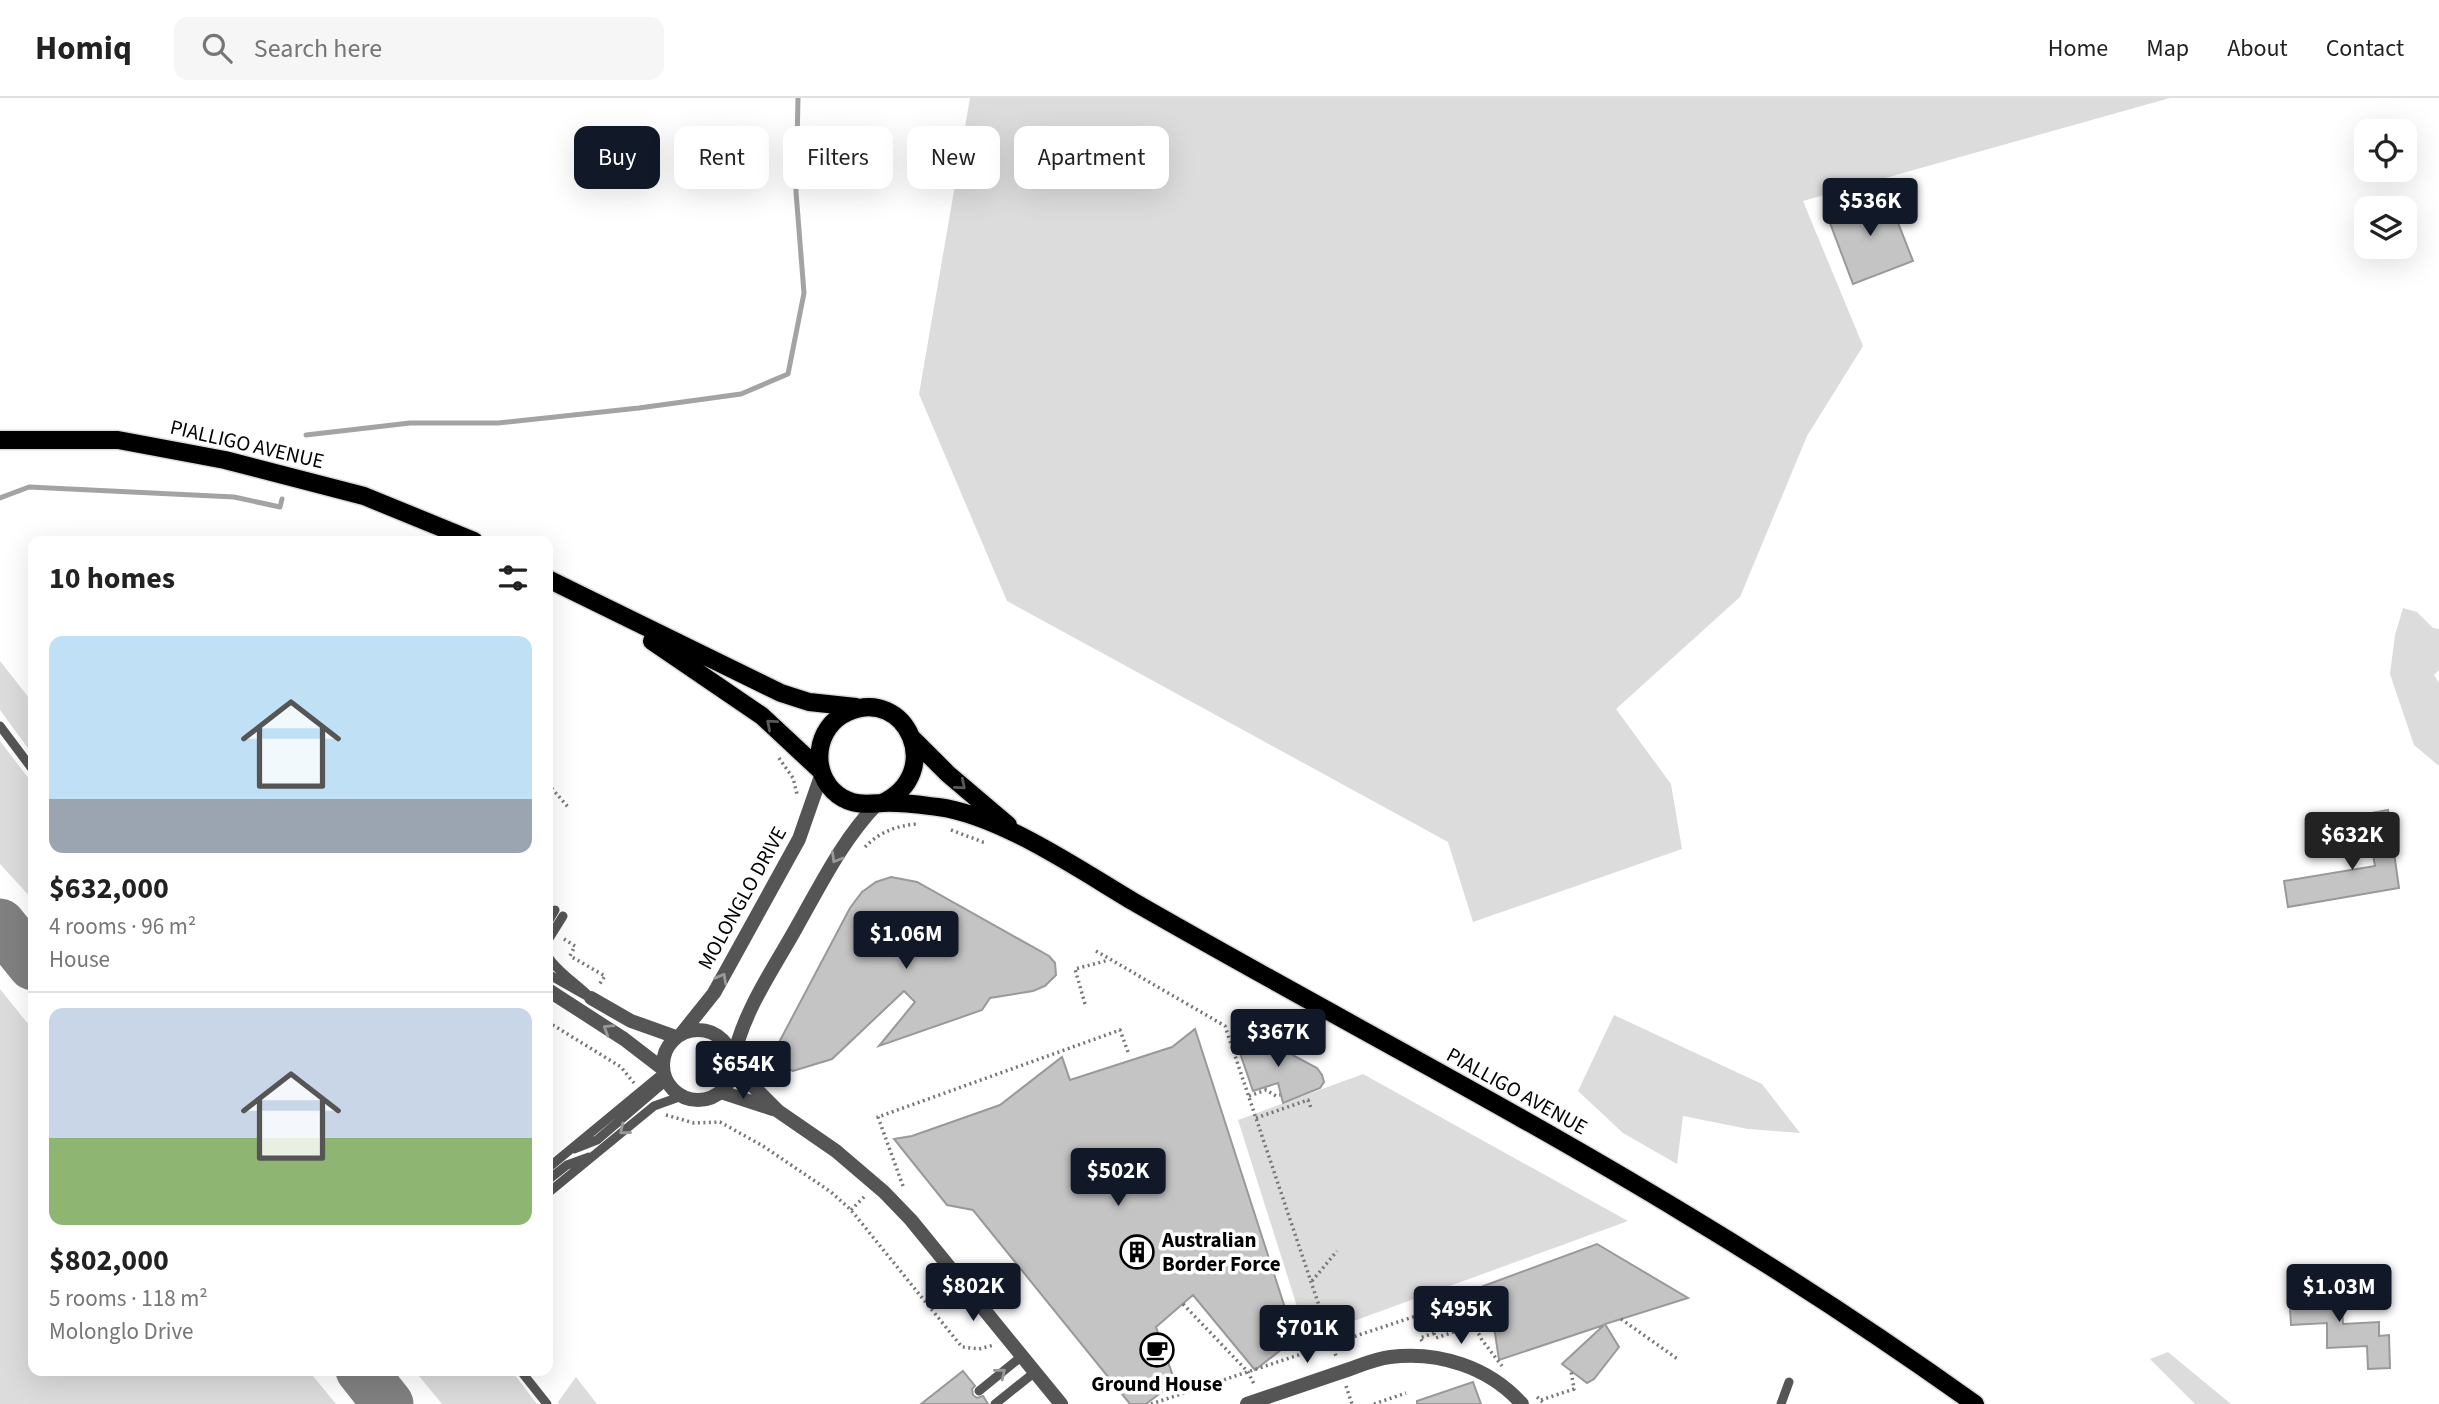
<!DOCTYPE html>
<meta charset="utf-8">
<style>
body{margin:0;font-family:"Source Sans 3",sans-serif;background:#f6f6f6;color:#222;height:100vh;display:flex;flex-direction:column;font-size:26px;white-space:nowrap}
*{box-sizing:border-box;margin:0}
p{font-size:23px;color:#767676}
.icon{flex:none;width:38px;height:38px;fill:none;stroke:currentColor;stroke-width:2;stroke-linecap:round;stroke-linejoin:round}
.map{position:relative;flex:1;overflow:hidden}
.drawer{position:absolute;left:28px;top:438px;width:525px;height:840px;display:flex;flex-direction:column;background:#fff;border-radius:14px;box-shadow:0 7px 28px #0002}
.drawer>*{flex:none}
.banner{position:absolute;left:574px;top:28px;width:665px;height:63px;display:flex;gap:14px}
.controls{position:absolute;left:2354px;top:21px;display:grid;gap:14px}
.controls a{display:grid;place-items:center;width:63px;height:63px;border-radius:14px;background:#fff;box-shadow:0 7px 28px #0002;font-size:35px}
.price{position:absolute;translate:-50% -60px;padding:0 16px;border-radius:7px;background:#111827;color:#fff;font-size:23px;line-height:46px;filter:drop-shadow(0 2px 4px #0008)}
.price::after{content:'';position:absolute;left:50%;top:42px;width:21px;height:16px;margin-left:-10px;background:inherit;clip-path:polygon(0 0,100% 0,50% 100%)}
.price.on{background:#222;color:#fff}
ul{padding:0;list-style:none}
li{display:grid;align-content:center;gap:14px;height:371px;padding:0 21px}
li+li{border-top:2px solid #e0e0e0}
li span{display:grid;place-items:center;height:217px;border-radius:14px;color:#555}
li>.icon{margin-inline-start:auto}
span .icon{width:126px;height:126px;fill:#fffc;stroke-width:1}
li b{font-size:30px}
h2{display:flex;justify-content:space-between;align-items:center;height:84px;padding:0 21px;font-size:30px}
.tag{padding:0 24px;border-radius:14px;background:#fff;box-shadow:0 7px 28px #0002;font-size:24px;line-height:63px}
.tag.on{background:#111827;color:#fff}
header{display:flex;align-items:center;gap:42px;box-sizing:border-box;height:98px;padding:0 35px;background:#fff;border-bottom:2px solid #e0e0e0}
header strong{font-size:33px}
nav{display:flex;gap:38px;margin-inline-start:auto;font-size:24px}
.search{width:490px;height:63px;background:#f6f6f6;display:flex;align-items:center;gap:18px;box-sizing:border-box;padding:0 24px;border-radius:14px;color:#767676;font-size:26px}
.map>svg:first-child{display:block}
</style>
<header>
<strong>Homiq</strong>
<div class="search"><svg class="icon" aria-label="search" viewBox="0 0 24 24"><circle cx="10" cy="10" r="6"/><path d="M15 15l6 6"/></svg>Search here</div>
<nav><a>Home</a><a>Map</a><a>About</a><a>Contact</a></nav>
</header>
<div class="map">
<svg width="2439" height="1306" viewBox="0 0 2439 1306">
<rect width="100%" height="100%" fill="#fff"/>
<!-- green -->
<path fill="#dcdcdc" d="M970 0H2170L1803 103 1863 248 1807 338 1740 499 1616 611 1671 686 1682 751 1473 824 1448 744 1007 503 919 296Z
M2403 510 2417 514 2433 530 2439 531V572L2434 577 2439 585V668L2414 647 2390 576 2395 537Z
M0 563 33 605V657L0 612Z
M0 643 33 686V802L0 766Z
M0 891 33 932V1272H308L336 1306H0Z
M1614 917 1762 986 1800 1035 1748 1031 1683 1018 1677 1066 1623 1035 1578 993Z
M1363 976 1628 1123 1307 1240 1238 1022Z
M2168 1254 2231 1306H2195L2150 1261Z
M414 1272H511L537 1306H442Z
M576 1279 597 1306H559L558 1304Z"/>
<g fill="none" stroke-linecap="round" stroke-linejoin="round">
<!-- stream -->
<path stroke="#a3a3a3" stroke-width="5" d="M306 337 410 325H498L639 310 741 296 788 276 804 195 796 94 798 0
M0 400 29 389 234 399 280 409 282 401"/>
<!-- taxiway -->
<path stroke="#808080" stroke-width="51" d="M0 826 33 867
M361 1272 388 1306"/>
</g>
<!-- building -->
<path fill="#c4c4c4" stroke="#999" stroke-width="2" d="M1886 94 1913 163 1853 186 1827 117Z
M2388 712 2399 790 2288 809 2284 783 2375 768 2366 716Z
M891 779 917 784 1049 858 1055 865 1056 877 1045 888 1033 893 990 900 982 912 879 948 915 904 904 893 832 961 793 973 782 969 775 960V952L850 810 862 794 876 784Z
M1195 931 1295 1241 1255 1272 1193 1197 1156 1229 1175 1284 1146 1306H1130L973 1112 947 1107 894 1041 912 1038 1000 1007 1062 959 1070 982 1172 949Z
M1257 938 1317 970 1322 977 1324 984 1320 990 1283 1005 1278 985 1253 993 1239 952 1242 945 1249 939Z
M1597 1146 1688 1200 1605 1226 1619 1249 1594 1281 1587 1285 1562 1266 1604 1227 1499 1262 1495 1235 1470 1193Z
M2341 1190 2343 1226 2379 1224V1238L2389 1237 2390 1270 2368 1271 2367 1248 2327 1250V1225L2291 1227 2289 1193Z
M963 1273 975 1288 972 1291 973 1297 977 1300 983 1298 988 1306H921Z
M1473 1284 1481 1306H1417V1303Z"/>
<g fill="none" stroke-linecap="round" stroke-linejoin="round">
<defs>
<path id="primary" d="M0 342H118L225 362 364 398 474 443
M548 481 781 595 809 604 856 609
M652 543 762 618 821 673
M912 640 948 676 1008 727
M882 705C946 675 906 588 848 614 815 628 809 675 838 697 853 708 867 706 883 705 901 704 921 707 938 709 1000 717 1080 772 1134 804 1318 910 1506 1007 1687 1117 1785 1176 1881 1239 1975 1306"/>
</defs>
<!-- primary casing -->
<use href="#primary" stroke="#dbdbdb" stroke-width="21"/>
<!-- path -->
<path stroke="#777" stroke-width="3.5" stroke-dasharray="2 3.5" stroke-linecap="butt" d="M779 660 793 680 797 696
M548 686 568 709
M951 732 983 744H987
M865 749C880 734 895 728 917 726
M564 841 575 848 570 858 605 878 599 887
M1096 853 1225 928 1337 1261
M1085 906 1075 871 1109 862
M548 924 621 969 634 985
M1249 998 1266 992 1276 998 1280 997
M666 1017 694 1025 720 1024 763 1048 831 1094 851 1112 962 1249 979 1251 994 1247
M1256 1020 1308 1002 1311 1010
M903 1088 878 1019 1120 932 1128 954
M851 1112 865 1098
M1312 1183 1337 1153
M1183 1206 1248 1274 1255 1288
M1425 1215 1436 1240 1474 1227 1482 1242 1502 1268
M1621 1221 1679 1262
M1422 1243 1420 1240 1434 1235
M1346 1288 1352 1306
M1537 1299 1545 1306
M1541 1302 1574 1291 1571 1273
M1151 1306 1425 1215 1438 1204
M1374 1306 1406 1295"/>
<!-- lane -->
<path stroke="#555" stroke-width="9" d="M0 628 33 672
M548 824 555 812
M548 842 563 818
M548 858C555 872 579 887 591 900
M548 876 585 897
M574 1051 597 1042 666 983
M548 1070 663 975
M548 1082 567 1067 589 1059
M548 1095 654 1008 682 998
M520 1272 547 1306
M979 1293 1022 1258
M995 1306 1035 1274
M1781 1306 1789 1284"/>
<!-- street -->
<path stroke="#555" stroke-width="14" d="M548 892 624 941 663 971
M591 900 631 923 676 939
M663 967a35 35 0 1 1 70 0a35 35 0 1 1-70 0Z
M682 935 714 895 799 741 822 675
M733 962C743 914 772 873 795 832 820 788 842 742 877 706
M733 968 778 1013 836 1053 884 1094 911 1122 1061 1306
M721 994 773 1011
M1247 1306C1279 1295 1311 1284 1344 1273 1359 1268 1374 1261 1390 1259 1439 1253 1489 1269 1522 1306"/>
<!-- primary -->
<use href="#primary" stroke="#000" stroke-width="18"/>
</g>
<!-- one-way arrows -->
<defs><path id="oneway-chevron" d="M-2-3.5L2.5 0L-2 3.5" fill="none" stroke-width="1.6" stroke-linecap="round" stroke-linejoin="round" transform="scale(1.75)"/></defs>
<g stroke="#595959">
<use href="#oneway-chevron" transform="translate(771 626) rotate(-139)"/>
<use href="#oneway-chevron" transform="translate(961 687) rotate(40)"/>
</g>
<g stroke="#999">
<use href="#oneway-chevron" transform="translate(836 760) rotate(120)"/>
<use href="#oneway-chevron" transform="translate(722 880) rotate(-61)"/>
<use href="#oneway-chevron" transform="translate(608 931) rotate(-148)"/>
<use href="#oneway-chevron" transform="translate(624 1032) rotate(141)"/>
<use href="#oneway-chevron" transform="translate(1001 1275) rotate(-39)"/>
</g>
<!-- icons -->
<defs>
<symbol id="building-ring" viewBox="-11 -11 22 22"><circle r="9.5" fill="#fff" stroke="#000" stroke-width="1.5"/><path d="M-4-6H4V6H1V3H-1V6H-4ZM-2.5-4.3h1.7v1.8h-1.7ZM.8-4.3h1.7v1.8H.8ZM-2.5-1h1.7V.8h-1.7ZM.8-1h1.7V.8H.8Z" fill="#000"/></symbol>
<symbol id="cafe-ring" viewBox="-11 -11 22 22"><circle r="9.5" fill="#fff" stroke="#000" stroke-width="1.5"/><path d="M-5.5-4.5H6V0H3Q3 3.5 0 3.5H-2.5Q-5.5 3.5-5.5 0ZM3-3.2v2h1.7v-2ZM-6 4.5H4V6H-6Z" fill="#000"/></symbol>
</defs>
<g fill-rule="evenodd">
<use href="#building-ring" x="1118" y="1135" width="38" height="38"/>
<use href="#cafe-ring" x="1138" y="1233" width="38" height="38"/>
</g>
<g text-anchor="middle" stroke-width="7" stroke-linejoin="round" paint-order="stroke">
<!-- street labels -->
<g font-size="21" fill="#000" stroke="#fff">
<text transform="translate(247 346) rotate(13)" y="7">PIALLIGO AVENUE</text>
<text transform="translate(742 800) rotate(-61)" y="7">MOLONGLO DRIVE</text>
<text transform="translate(1517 993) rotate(29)" y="7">PIALLIGO AVENUE</text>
</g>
<!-- poi labels -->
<g font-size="21" font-weight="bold" fill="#000" stroke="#fff" text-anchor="start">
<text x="1162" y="1149">Australian<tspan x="1162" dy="24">Border Force</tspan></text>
<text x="1157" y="1293" text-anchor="middle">Ground House</text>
</g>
</g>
</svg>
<div class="controls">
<a><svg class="icon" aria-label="locate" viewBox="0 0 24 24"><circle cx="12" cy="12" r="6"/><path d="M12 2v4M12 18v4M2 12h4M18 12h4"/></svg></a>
<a><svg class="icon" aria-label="layers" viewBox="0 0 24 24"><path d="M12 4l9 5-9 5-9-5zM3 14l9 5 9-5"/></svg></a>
</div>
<b class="price" style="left:1870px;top:140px">$536K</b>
<b class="price on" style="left:2352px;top:774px">$632K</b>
<b class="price" style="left:906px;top:873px">$1.06M</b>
<b class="price" style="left:1278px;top:971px">$367K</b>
<b class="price" style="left:743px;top:1003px">$654K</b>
<b class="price" style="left:1118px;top:1110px">$502K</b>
<b class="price" style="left:973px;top:1225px">$802K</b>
<b class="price" style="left:2339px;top:1226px">$1.03M</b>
<b class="price" style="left:1461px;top:1248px">$495K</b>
<b class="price" style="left:1307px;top:1267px">$701K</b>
<div class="banner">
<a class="tag on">Buy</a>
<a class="tag">Rent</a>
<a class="tag">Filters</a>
<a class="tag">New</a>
<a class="tag">Apartment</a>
</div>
<section class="drawer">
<h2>10 homes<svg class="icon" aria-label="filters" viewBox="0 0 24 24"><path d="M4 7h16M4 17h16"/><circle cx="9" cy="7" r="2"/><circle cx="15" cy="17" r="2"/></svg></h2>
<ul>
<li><span style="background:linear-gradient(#bfe0f5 75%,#9aa5b1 0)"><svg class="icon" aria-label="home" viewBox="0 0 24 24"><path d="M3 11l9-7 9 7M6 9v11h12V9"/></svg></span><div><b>$632,000</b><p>4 rooms · 96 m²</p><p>House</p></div></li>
<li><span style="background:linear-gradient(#c9d6e8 60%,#8fb573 0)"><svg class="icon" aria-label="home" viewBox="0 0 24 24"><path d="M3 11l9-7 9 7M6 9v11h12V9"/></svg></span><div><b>$802,000</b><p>5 rooms · 118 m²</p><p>Molonglo Drive</p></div></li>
</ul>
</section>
</div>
